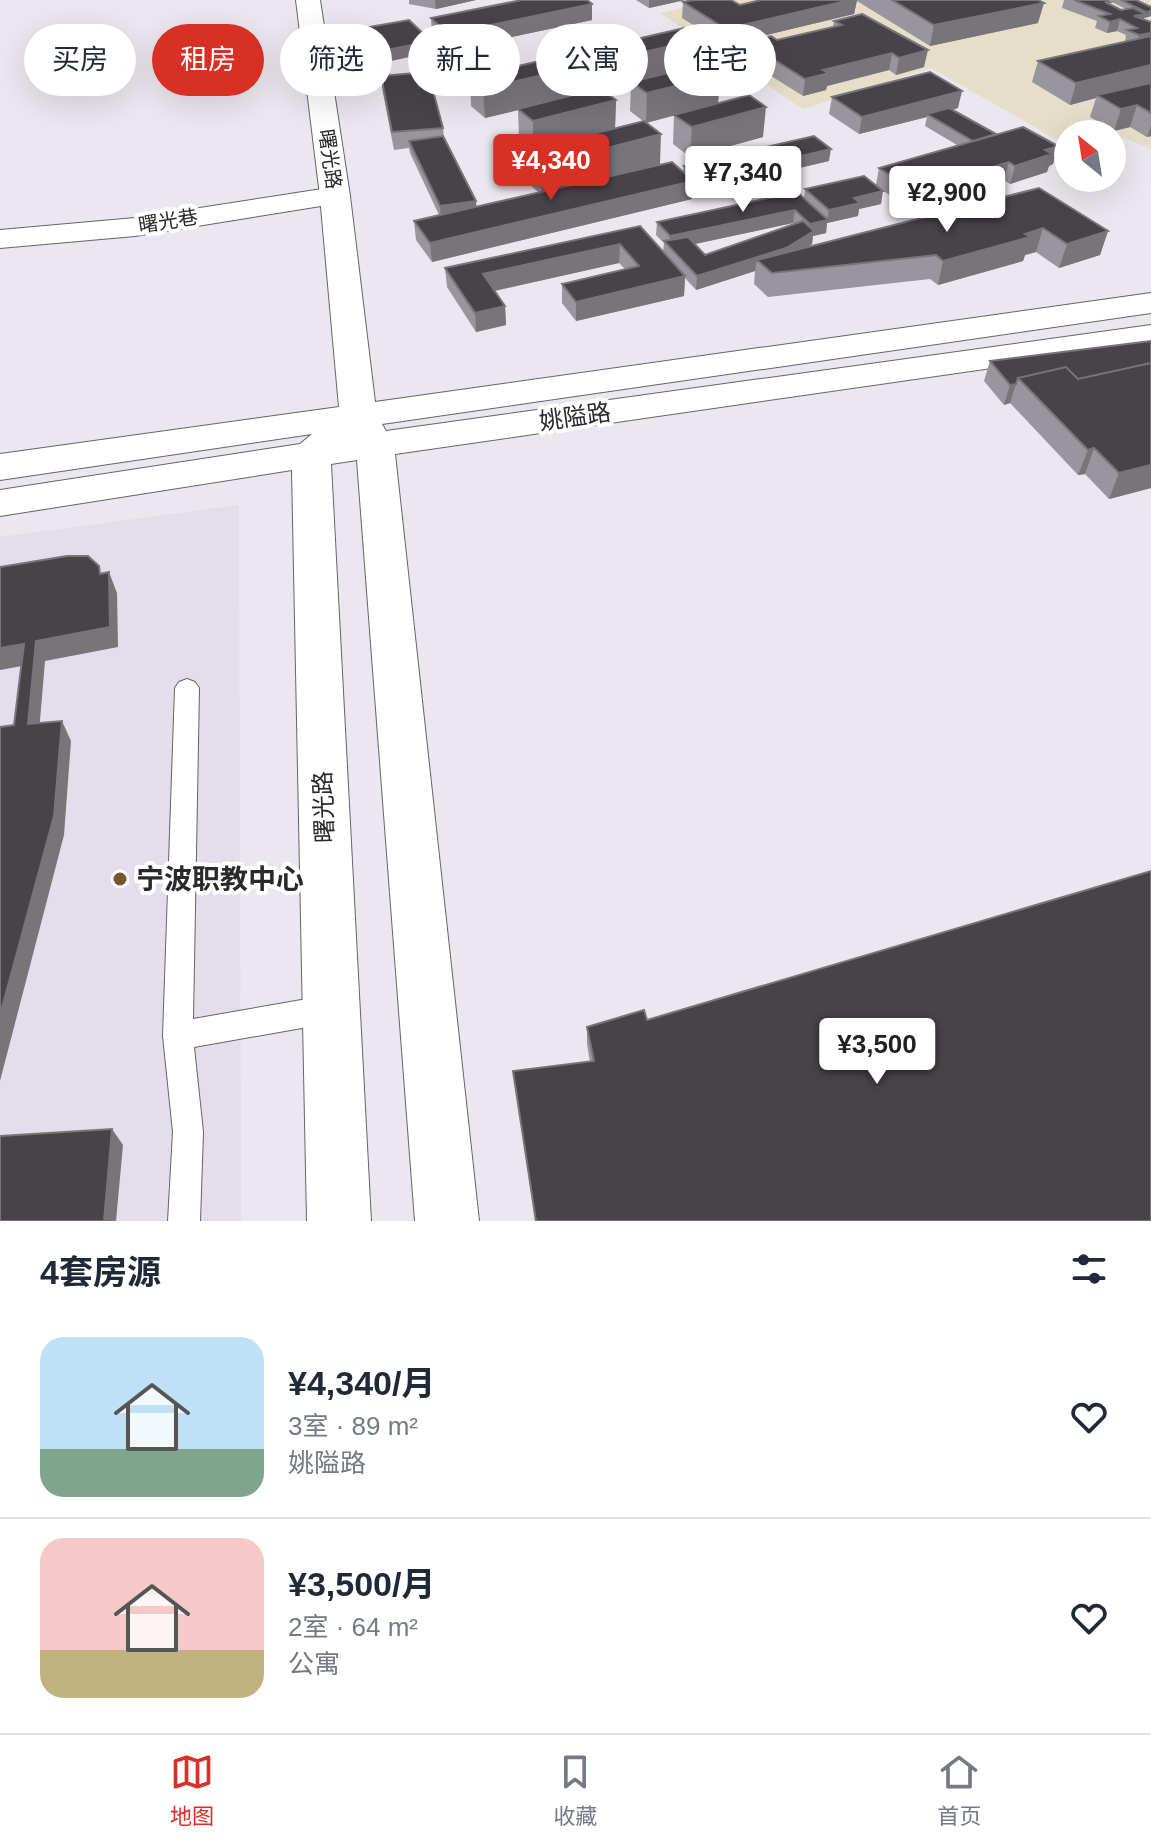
<!DOCTYPE html>
<html lang="zh">
<meta charset="utf-8">
<style>
body{margin:0;font-family:Helvetica,"Noto Sans SC",sans-serif;background:#f2f2f3;color:#1f2937;height:100vh;display:flex;flex-direction:column;font-size:30px;white-space:nowrap}
*{box-sizing:border-box;margin:0}
p{font-size:26px;color:#747a83}
.icon{flex:none;width:44px;height:44px;fill:none;stroke:currentColor;stroke-width:2;stroke-linecap:round;stroke-linejoin:round}
.map{position:relative;height:1221px;overflow:hidden}
.panel{display:flex;flex-direction:column;background:#fff;flex:1}
.panel>*{flex:none}
.top-card{position:absolute;left:24px;top:24px;width:1104px;height:72px;display:flex;gap:16px}
.needle{width:52px;rotate:330deg}
.tools{position:absolute;left:1054px;top:120px;display:grid;gap:16px}
.tools a{display:grid;place-items:center;width:72px;height:72px;border-radius:50%;background:#fff;box-shadow:0 8px 32px #0002;font-size:40px}
.price{position:absolute;translate:-50% -68px;padding:0 18px;border-radius:8px;background:#fff;color:#222;font-size:26px;line-height:52px;filter:drop-shadow(0 2px 4px #0008)}
.price::after{content:'';position:absolute;left:50%;top:48px;width:24px;height:18px;margin-left:-12px;background:inherit;clip-path:polygon(0 0,100% 0,50% 100%)}
.price.selected{background:#d93025;color:#fff}
ul{padding:0;list-style:none}
li{display:flex;align-items:center;gap:24px;height:200px;padding:0 40px}
li+li{border-top:2px solid #e0e1e3}
li span{display:grid;place-items:center;flex:none;width:224px;height:160px;border-radius:24px;color:#555}
li>.icon{margin-inline-start:auto}
span .icon{width:96px;height:96px;fill:#fffc;stroke-width:1}
li b{font-size:34px}
h2{display:flex;justify-content:space-between;align-items:center;height:96px;padding:0 40px;font-size:34px}
.chip{padding:0 28px;border-radius:36px;background:#fff;box-shadow:0 8px 32px #0002;font-size:28px;line-height:72px}
.chip.selected{background:#d93025;color:#fff}
.tabs{display:flex;justify-content:space-around;align-items:center;height:112px;border-top:2px solid #e0e1e3;background:#fff;font-size:22px;color:#747a83}
.tabs a{display:grid;justify-items:center;gap:4px}
.tabs .selected{color:#d93025}
.map>svg:first-child{display:block}
</style>
<div class="map">
<svg width="1151" height="1221" viewBox="0 0 1151 1221">
<rect width="100%" height="100%" fill="#eae7ee"/>
<!-- commercial -->
<path fill="#e7dec9" d="M721 0H1151V149L1124 138 1112 141V134H1068V146L931 68 803 109 660 13Z"/>
<!-- built -->
<path fill="#e3ddec" d="M239 505 241 1221H0V537Z"/>
<g fill="none" stroke-linecap="round" stroke-linejoin="round">
<defs>
<path id="lane" d="M187 679 195 682 199 688 193 1019 330 995 340 999 344 1009 340 1019 330 1023 194 1047 203 1132 200 1221H168L173 1132 163 1036 175 688 179 682Z"/>
<path id="street" d="M335 187 346 190 350 196 346 202 135 236 0 248V230L135 218Z"/>
<path id="secondary" d="M296 0H320L350 196 375 402 1151 293V313L382 424 386 431 1151 325V345L395 454 479 1221H415L357 460 331 464 371 1221H307L292 470 0 516V490L300 444 312 434 0 480V454L339 407 320 196Z"/>
</defs>
<!-- lane casing -->
<use href="#lane" stroke="#666369" stroke-width="2"/>
<!-- street casing -->
<use href="#street" stroke="#666369" stroke-width="2"/>
<!-- secondary casing -->
<use href="#secondary" stroke="#666369" stroke-width="2"/>
<!-- lane -->
<use href="#lane" fill="#fff" fill-rule="evenodd"/>
<!-- street -->
<use href="#street" fill="#fff" fill-rule="evenodd"/>
<!-- secondary -->
<use href="#secondary" fill="#fff" fill-rule="evenodd"/>
</g>
<!-- wall -->
<path fill="#98959c" fill-rule="evenodd" d="M409 0H476L436 9 409 4Z
M636 0H685L649 8Z
M761 0H1038V23L930 46 857 1 854 14 725 45 682 18 683 2 740 5Z
M1064 0H1136L1151 7V16L1144 18V19L1151 22V136L1147 137 1130 127 1114 131 1090 117 1096 98 1070 105 1032 82 1038 61 1125 42 1126 35 1117 31 1107 33 1095 28 1097 21 1062 8ZM1108 0 1126 9 1121 10 1109 4Z
M592 4V20L450 50 432 35 431 18Z
M834 21 924 67 896 75 889 70 827 86 826 90 803 96 744 59 746 42 777 40 833 27Z
M567 55 699 65 720 75 718 103 763 137 690 157 673 144 674 115 646 123 660 164 635 170 683 172 684 166 829 161 698 192 693 187 692 199 432 262 416 240 414 221 439 215 410 153 409 148 394 150 383 93 381 76 443 128 444 138 476 201V207L539 193 526 181 525 151 532 149 519 138 518 110 485 118 471 106 470 77 567 64ZM631 83 630 111 643 121 615 128 616 100 603 90ZM572 87 580 93 572 95Z
M832 97 958 108 952 110 996 134 1058 146 1053 164 1049 166 1047 172 1010 184 1004 180 909 208 882 190 881 204 859 209 858 216 827 223 826 233 813 236 812 244 807 247 1039 188 1108 231 1100 255 1059 268 1036 252 1025 255 1023 261 938 285 930 279 768 297 754 284 755 271 696 290 685 278 684 296 576 321 562 303V284L625 269 619 263 495 291 505 306 506 325 476 332 447 287 445 268 640 226 663 252 664 243 656 235 657 222 804 198 805 189 876 185 879 168 957 145 925 126 927 117 859 134 829 114ZM793 223 795 224 705 255 695 244Z
M1151 341V488L1109 499 1085 474 1078 475 1010 403 1004 405 984 381 990 361Z
M647 1020 1151 1221H535L513 1071 590 1062 587 1044V1027Z"/>
<!-- shaded-wall -->
<path fill="#78747a" d="M435 0H476L436 9Z
M649 0H685L649 8Z
M850 0H857L854 14 725 45 726 29Z
M1044 3 1038 23 930 46 934 25Z
M592 4V20L450 50 448 34Z
M1151 11V16L1144 18 1142 25 1134 16Z
M1120 19 1117 31 1107 33 1110 22Z
M1151 33V39L1135 47 1139 35Z
M701 39 699 67 583 95V66Z
M431 41 432 52 373 65 372 53Z
M928 50 924 67 896 75 899 58Z
M892 53 889 70 827 86 826 90 803 96 805 79 823 70Z
M1151 65V85L1097 95 1096 98 1070 105 1076 83Z
M572 68V97L485 118 483 89Z
M720 75 718 104 646 123 647 93Z
M962 91 958 108 930 116 927 114V117L859 134 862 117Z
M616 100 615 129 533 151V121Z
M1137 105 1130 127 1114 131 1121 109Z
M766 107 763 137 690 157 692 127Z
M1151 125V136L1147 137Z
M661 134 660 164 542 196 541 165Z
M1058 146 1053 164 1049 166 1047 172 1010 184 1015 166 1045 150Z
M831 149 829 161 698 192 699 180Z
M1009 162 1004 180 909 208 913 190Z
M693 181 692 199 432 262 430 243Z
M883 191 881 204 859 209 858 216 827 223 826 233 813 236 812 244 785 261 757 260 755 271 696 290 697 276 809 234 810 224 827 220 829 210 854 198Z
M476 201 477 213 441 219 440 206Z
M795 210 793 223 671 249 669 247 670 236Z
M1043 228 1036 252 1025 255 1023 261 938 285 943 261Z
M1108 231 1100 255 1059 268 1067 244Z
M620 244 619 263 484 293 483 274Z
M685 276 684 296 576 321V302Z
M505 306 506 325 476 332 475 313Z
M1016 384 1010 403 1004 405 1010 385Z
M1094 448 1085 474 1078 475 1088 450Z
M1151 465V488L1109 499 1119 473Z
M109 572 117 593 118 647 45 661 38 744 28 724 36 641Z
M24 644 33 664 0 670V648Z
M62 721 71 741 64 835 0 1081V1015Z
M112 1129 123 1145 116 1221H104Z"/>
<!-- building -->
<path fill="#474349" stroke="#78747a" stroke-width="2" d="M522 0H587L592 4 448 34 431 18Z
M693 0H731L740 5 761 0H850L726 29 683 2Z
M892 0H1038L1044 3 934 25Z
M1074 0H1107L1110 2H1105L1121 10 1133 8 1146 14 1134 16 1151 22V33L1139 35 1127 30 1137 28 1120 19 1110 22 1099 16 1110 14Z
M1121 0H1136L1151 7V11L1146 12Z
M862 14 928 50 899 58 892 53 823 70 829 73 805 79 746 42 771 36 777 40 842 25 834 21Z
M409 20 431 41 372 53 369 27Z
M684 28 701 39 583 66 567 55Z
M1151 36V65L1076 83 1038 61Z
M557 57 572 68 483 89 470 77Z
M704 64 720 75 647 93 631 82Z
M428 72 443 128 392 132 381 76Z
M930 72 962 91 862 117 832 97Z
M1151 83V113L1137 105 1121 109 1097 95Z
M600 88 616 100 533 121 518 109Z
M749 95 766 107 692 127 674 115Z
M949 108 996 134 973 141 927 114Z
M644 121 661 134 541 165 525 151Z
M1023 127 1058 146 1045 150 1052 154 1015 166 1009 162 913 190 879 168Z
M443 136 476 201 440 206 409 141Z
M814 136 831 149 699 180 684 166Z
M672 162 693 181 430 243 414 221Z
M864 176 883 191 854 198 860 203 829 210 805 189Z
M1039 188 1108 231 1067 244 1043 228 1025 234 1030 237 943 261 936 255 772 273 757 260Z
M797 192 828 220 810 224 795 210 670 236 657 222Z
M803 221 814 231 786 248 697 276 664 241 688 237 705 255Z
M640 226 685 276 576 302 562 284 639 266 620 244 483 274 505 306 475 313 445 268Z
M1151 341V363L1078 379 1066 367 1018 378 1016 384 1010 385 990 361Z
M1151 363V465L1119 473 1094 448 1088 450 1018 378 1066 367 1078 379Z
M67 556H88L99 566 100 574 109 572 110 627 36 641 28 724 62 721 54 816 0 1015V727L14 725 24 644 0 648V567Z
M1151 871V1221H536L513 1071 594 1061 587 1027 644 1010 647 1020Z
M112 1129 104 1221H0V1136Z"/>
<!-- markers -->
<circle fill="#78562e" stroke="#fff" stroke-width="3" cx="120" cy="879" r="8"/>
<g text-anchor="middle" stroke-width="8" stroke-linejoin="round" paint-order="stroke">
<!-- far-street labels -->
<g font-size="20" fill="#2a282b" stroke="#fff">
<text transform="translate(330 159) rotate(82)" y="7">曙光路</text>
<text transform="translate(168 221) rotate(-9)" y="7">曙光巷</text>
</g>
<!-- street labels -->
<g font-size="24" fill="#2a282b" stroke="#fff">
<text transform="translate(575 417) rotate(-8)" y="8">姚隘路</text>
<text transform="translate(324 807) rotate(-92)" y="8">曙光路</text>
</g>
<!-- near-poi labels -->
<g font-size="28" font-weight="bold" fill="#2a282b" stroke="#fff" text-anchor="start">
<text x="136" y="889">宁波职教中心</text>
</g>
</g>
</svg>
<div class="tools">
<a><svg class="needle" viewBox="-14 -14 28 28"><path d="M0-13l5 13h-10z" fill="#e53935"/><path d="M0 13l5-13h-10z" fill="#747a83"/></svg></a>
</div>
<b class="price selected" style="left:551px;top:202px">¥4,340</b>
<b class="price" style="left:743px;top:214px">¥7,340</b>
<b class="price" style="left:947px;top:234px">¥2,900</b>
<b class="price" style="left:877px;top:1086px">¥3,500</b>
<div class="top-card">
<a class="chip">买房</a>
<a class="chip selected">租房</a>
<a class="chip">筛选</a>
<a class="chip">新上</a>
<a class="chip">公寓</a>
<a class="chip">住宅</a>
</div>
</div>
<section class="panel">
<h2>4套房源<svg class="icon" aria-label="filters" viewBox="0 0 24 24"><path d="M4 7h16M4 17h16"/><circle cx="9" cy="7" r="2"/><circle cx="15" cy="17" r="2"/></svg></h2>
<ul>
<li><span style="background:linear-gradient(#bfe0f5 70%,#7fa58c 0)"><svg class="icon" aria-label="home" viewBox="0 0 24 24"><path d="M3 11l9-7 9 7M6 9v11h12V9"/></svg></span><div><b>¥4,340/月</b><p>3室 · 89 m²</p><p>姚隘路</p></div><svg class="icon" aria-label="heart" viewBox="0 0 24 24"><path d="M12 20l-8-8c-3-5 5-10 8-4 3-6 11-1 8 4z"/></svg></li>
<li><span style="background:linear-gradient(#f6c9c9 70%,#c2b280 0)"><svg class="icon" aria-label="home" viewBox="0 0 24 24"><path d="M3 11l9-7 9 7M6 9v11h12V9"/></svg></span><div><b>¥3,500/月</b><p>2室 · 64 m²</p><p>公寓</p></div><svg class="icon" aria-label="heart" viewBox="0 0 24 24"><path d="M12 20l-8-8c-3-5 5-10 8-4 3-6 11-1 8 4z"/></svg></li>
</ul>
</section>
<nav class="tabs">
<a class="selected"><svg class="icon" aria-label="map" viewBox="0 0 24 24"><path d="M3 6l6-2 6 2 6-2v14l-6 2-6-2-6 2zM9 4v14M15 6v14"/></svg>地图</a>
<a><svg class="icon" aria-label="saved" viewBox="0 0 24 24"><path d="M7 4h10v16l-5-4-5 4z"/></svg>收藏</a>
<a><svg class="icon" aria-label="home" viewBox="0 0 24 24"><path d="M3 11l9-7 9 7M6 9v11h12V9"/></svg>首页</a>
</nav>
